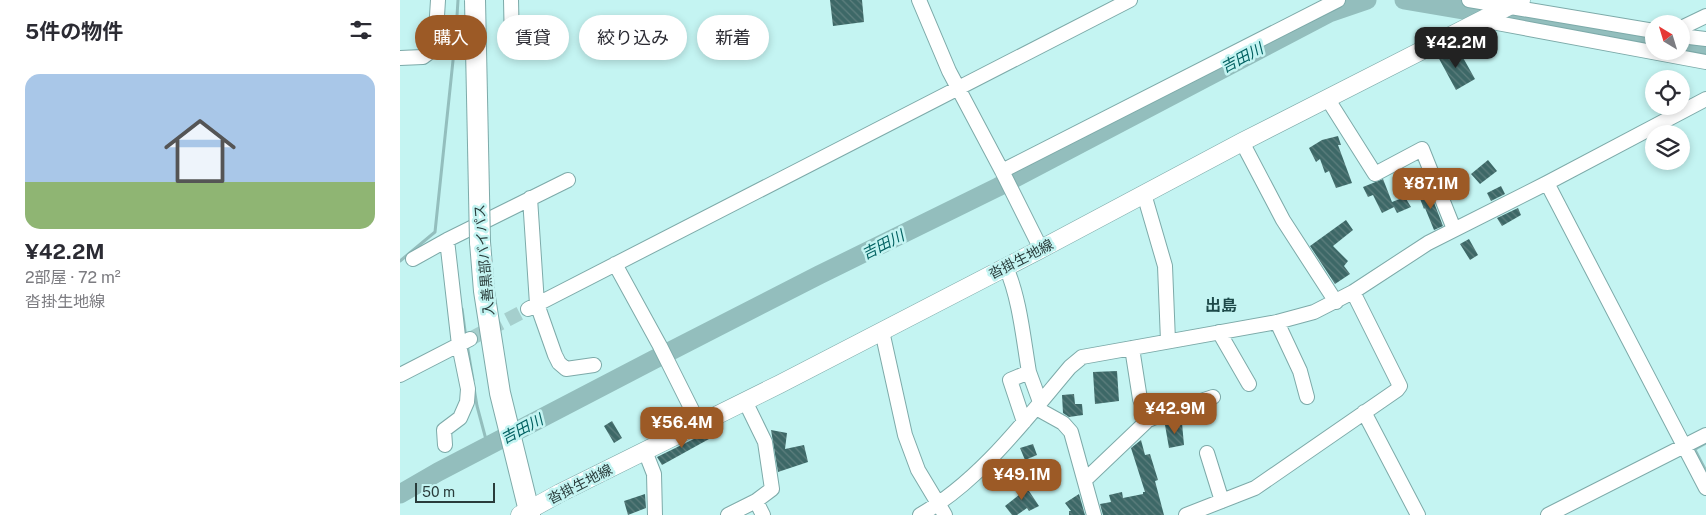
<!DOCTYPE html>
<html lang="ja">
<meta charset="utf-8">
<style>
body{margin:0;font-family:"Public Sans","Noto Sans JP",sans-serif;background:#f2f2f3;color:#2b2b33;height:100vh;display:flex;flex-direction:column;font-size:19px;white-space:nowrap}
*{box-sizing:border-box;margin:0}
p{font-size:16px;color:#7c7c81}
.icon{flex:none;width:28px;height:28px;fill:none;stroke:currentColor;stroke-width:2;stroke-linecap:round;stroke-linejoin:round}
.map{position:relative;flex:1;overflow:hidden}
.sheet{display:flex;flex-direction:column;background:#fff;width:400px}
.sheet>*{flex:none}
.banner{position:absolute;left:15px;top:15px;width:475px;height:45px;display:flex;gap:10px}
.needle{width:32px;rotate:322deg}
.controls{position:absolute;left:1245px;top:15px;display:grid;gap:10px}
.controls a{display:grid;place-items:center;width:45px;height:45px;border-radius:50%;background:#fff;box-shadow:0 2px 8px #0003;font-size:25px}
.scale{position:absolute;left:15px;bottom:12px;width:80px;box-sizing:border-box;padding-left:5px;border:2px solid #293c3b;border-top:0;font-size:14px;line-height:18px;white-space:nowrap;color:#293c3b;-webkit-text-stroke:4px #c4f4f2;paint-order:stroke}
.price{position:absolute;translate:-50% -42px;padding:0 11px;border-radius:10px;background:#9c5a26;color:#fff;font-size:16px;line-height:32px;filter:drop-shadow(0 1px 2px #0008)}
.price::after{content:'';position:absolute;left:50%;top:30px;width:15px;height:11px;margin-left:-8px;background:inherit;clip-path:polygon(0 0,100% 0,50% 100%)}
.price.active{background:#222;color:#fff}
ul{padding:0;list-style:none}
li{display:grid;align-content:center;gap:10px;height:265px;padding:0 25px}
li+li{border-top:1px solid #e1e1e2}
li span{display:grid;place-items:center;height:155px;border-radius:15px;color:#555}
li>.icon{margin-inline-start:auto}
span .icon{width:90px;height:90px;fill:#fffc;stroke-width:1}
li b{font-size:21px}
h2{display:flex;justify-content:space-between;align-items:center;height:60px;padding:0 25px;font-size:21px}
.chip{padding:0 18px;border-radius:22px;background:#fff;box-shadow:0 2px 8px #0003;font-size:18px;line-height:45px}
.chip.active{background:#9c5a26;color:#fff}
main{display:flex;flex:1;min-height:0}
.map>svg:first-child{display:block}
</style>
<main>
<section class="sheet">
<h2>5件の物件<svg class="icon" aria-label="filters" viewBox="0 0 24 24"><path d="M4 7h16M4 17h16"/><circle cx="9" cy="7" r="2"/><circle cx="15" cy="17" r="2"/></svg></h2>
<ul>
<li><span style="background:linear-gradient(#a9c7e8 70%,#8fb573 0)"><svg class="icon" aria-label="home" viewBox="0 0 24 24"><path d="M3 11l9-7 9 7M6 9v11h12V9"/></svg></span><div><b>¥42.2M</b><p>2部屋 · 72 m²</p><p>沓掛生地線</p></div></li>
</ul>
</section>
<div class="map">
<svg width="1306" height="515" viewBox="0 0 1306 515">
<defs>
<pattern id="building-back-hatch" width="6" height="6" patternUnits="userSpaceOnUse" patternTransform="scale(1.25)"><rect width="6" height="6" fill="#3d6867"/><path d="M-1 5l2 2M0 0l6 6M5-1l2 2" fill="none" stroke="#5e7f7e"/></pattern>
</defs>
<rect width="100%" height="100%" fill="#c4f4f2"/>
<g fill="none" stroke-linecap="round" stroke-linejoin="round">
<!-- stream -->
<path stroke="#93bebd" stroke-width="3" d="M0 261 35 232 56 32 58 0
M62 309 66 338
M67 344 73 380
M74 388 77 406 88 447
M1306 443 1297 448 1295 450 1306 471"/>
<!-- river -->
<path stroke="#93bebd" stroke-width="19" d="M1004 0 1254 42
M1281 46 1306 50
M0 494 38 472 253 360 419 275 598 187 929 13 967 0"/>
</g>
<!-- building -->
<path fill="url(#building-back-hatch)" d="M430 0H462L464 22 433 26Z
M1049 49 1054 58 1061 54 1075 79 1056 90 1037 55Z
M938 136 941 145H938L952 183 936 188 929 171 925 173 920 159 916 162 909 148 922 140Z
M1088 160 1097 171 1080 184 1071 174Z
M983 179 992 202 1005 197 1011 207 997 213 993 205 994 207 982 213 973 195 968 197 963 187Z
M1101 186 1105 194 1091 201 1087 193Z
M1030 192 1043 226 1034 230 1025 208 1024 209 1019 196Z
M1118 208 1121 215 1102 226 1097 218Z
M946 220 953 230 933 246 948 261 944 266 950 274 935 284 910 246Z
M1069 239 1078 255 1070 260 1060 244Z
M717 371 719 401 695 404 693 372Z
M674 394 675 404H682L683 415 669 417 663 413 662 395Z
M212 421 222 438 214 443 204 426Z
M782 423 784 445 769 448 765 425Z
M371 430 387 433 385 449 404 445 408 462 378 472Z
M306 433 309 439 262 465 257 457Z
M741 440 745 455 750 454 758 480 755 481 764 515H703L700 504 711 502 709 495 722 492 723 498 743 494V492H745L731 448Z
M633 444 637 455 625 460 620 448Z
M623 482 639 506 629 511 627 508 617 515H612L605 506 619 495 614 489Z
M245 494 246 508 228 515 224 501Z
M679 494 685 515H669V511H671L665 503Z"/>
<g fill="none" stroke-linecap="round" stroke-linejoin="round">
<!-- minor-tunnel -->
<path stroke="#a5cfcd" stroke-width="14" stroke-dasharray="14 7" stroke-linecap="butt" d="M70 339 128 309"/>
<defs>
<path id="minor" d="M111 0 112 47
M519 0 549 71 602 171 641 249
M1069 0 1254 31
M1081 20 1306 62
M1281 28 1306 16
M1281 36 1306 39
M0 58 23 57 35 48 38 0
M927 98 975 174 1022 149 1054 229
M842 142 883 220 936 302
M602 171 938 0
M1147 183 1306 488
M744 194 765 266 768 341
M130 198 137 304 155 355 159 363 166 369 194 365
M47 240 168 180
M13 259 47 240 59 345 68 389 67 402 60 418 44 430 45 445
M215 264 260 346 299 424
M606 267C620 300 623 337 629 372
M128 309 730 0
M877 322 900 371 907 397
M482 331 505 435 518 470 545 515
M819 332 849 384
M0 375 70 339
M345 401 365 442 372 489 356 501
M636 408 663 423 671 432 694 515
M964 412 1018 515
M748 420 765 413 813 397
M624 422 610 380 629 372 640 402
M245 451 254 474 255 515
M807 453 822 501
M685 480 748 420 740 399 732 348
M328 515 356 501 363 515
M520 515C580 481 626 419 670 367L682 357 877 322 914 312 953 292 1028 243 1147 183 1306 99
M786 515 855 488 997 390 1000 386 953 292
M1148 515 1306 435"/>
<path id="major" d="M120 515 160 493 380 384 641 249 842 142 1121 0"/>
<path id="highway" d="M80 242 84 291 100 393 130 515"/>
</defs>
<!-- minor casing -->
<use href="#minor" stroke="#7daaa9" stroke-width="16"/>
<!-- major casing -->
<use href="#major" stroke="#7daaa9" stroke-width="19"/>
<!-- highway casing -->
<use href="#highway" stroke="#7daaa9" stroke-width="22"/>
<!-- minor -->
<use href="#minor" stroke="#fff" stroke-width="14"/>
<!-- major -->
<use href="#major" stroke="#fff" stroke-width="18"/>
<!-- highway -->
<use href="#highway" stroke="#fff" stroke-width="20"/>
<defs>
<path id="highway-bridge" d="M75 0 80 242"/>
</defs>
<!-- highway-bridge casing -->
<use href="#highway-bridge" stroke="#7daaa9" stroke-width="22" stroke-linecap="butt"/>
<!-- highway-bridge -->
<use href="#highway-bridge" stroke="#fff" stroke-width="20"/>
</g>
<g text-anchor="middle" stroke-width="5" stroke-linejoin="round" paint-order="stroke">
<!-- street labels -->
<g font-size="14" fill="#293c3b" stroke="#c4f4f2">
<text transform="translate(621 259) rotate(-27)" y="5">沓掛生地線</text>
<text transform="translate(84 260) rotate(-95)" y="5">入善黒部バイパス</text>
<text transform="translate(180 484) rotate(-27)" y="5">沓掛生地線</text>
</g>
<!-- water labels -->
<g font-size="15" font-style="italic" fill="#006060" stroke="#c4f4f2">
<text transform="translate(842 58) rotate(-28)" y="5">吉田川</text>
<text transform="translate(483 245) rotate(-27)" y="5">吉田川</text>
<text transform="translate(122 429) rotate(-28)" y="5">吉田川</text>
</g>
<!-- quarter labels -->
<g font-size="16" font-weight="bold" fill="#1d4949" stroke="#c4f4f2">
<text x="821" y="311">出島</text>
</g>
</g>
</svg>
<div class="controls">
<a><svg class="needle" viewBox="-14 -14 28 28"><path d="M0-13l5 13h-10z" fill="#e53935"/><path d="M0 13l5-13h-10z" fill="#7c7c81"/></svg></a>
<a><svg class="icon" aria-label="locate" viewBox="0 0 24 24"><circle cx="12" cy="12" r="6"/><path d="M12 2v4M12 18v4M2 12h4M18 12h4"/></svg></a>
<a><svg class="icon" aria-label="layers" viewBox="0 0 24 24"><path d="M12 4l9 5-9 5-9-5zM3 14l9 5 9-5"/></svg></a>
</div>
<div class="scale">50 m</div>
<b class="price active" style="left:1056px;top:69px">¥42.2M</b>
<b class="price" style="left:1031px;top:210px">¥87.1M</b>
<b class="price" style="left:775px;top:435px">¥42.9M</b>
<b class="price" style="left:282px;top:449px">¥56.4M</b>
<b class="price" style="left:622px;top:501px">¥49.1M</b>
<div class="banner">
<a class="chip active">購入</a>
<a class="chip">賃貸</a>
<a class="chip">絞り込み</a>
<a class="chip">新着</a>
</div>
</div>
</main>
